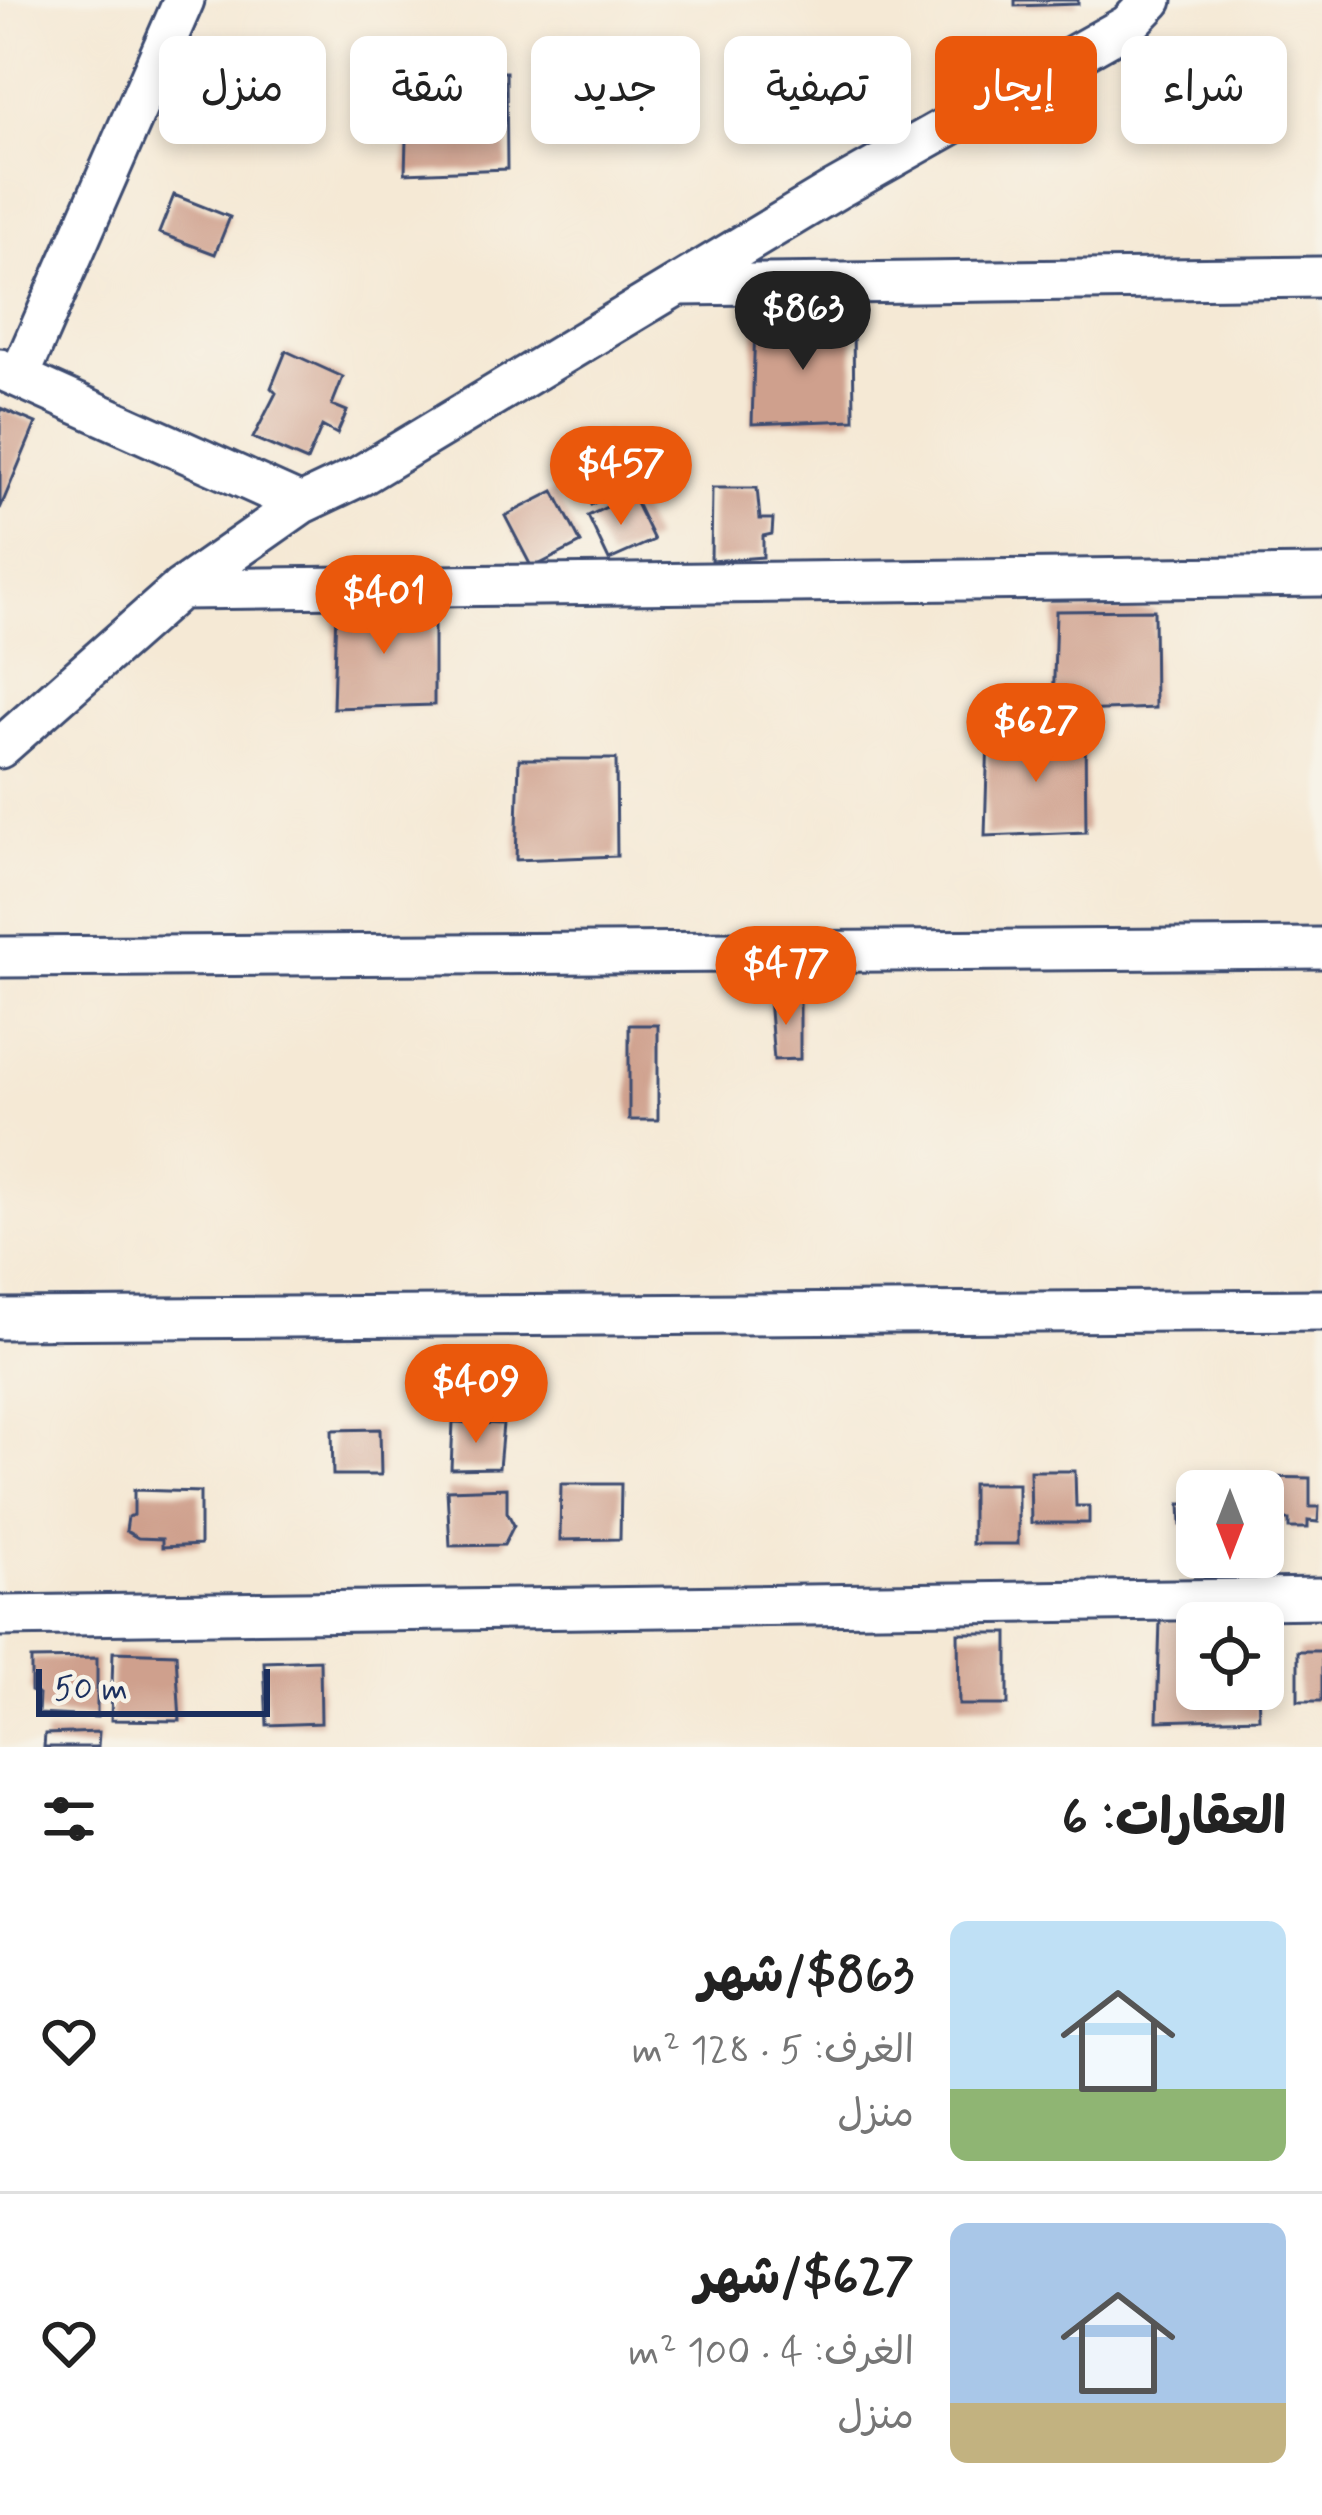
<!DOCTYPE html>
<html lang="ar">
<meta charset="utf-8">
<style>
body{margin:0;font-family:Mynerve,"Playpen Sans Arabic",sans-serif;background:#f2f2f2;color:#222;direction:rtl;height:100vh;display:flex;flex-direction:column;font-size:45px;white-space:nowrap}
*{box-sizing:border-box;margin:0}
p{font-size:39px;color:#767676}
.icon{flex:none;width:66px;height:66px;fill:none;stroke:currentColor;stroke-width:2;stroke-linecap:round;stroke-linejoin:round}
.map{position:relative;height:1747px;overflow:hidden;direction:ltr}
.side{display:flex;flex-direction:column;background:#fff;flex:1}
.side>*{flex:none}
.hud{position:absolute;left:36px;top:36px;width:1251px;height:108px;direction:rtl;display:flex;gap:24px}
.needle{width:78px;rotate:180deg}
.tools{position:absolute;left:1176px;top:1470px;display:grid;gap:24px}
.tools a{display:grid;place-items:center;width:108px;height:108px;border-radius:18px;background:#fff;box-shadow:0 6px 18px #0003;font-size:60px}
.scale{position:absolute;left:36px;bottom:30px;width:234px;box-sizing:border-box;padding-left:12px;border:6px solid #1b2f5e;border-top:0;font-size:33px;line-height:42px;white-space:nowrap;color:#1b2f5e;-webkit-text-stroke:9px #f7f3e8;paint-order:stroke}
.price{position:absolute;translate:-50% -102px;padding:0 27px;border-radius:42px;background:#ea580c;color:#fff;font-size:39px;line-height:78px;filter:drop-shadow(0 3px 6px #0008)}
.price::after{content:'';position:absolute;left:50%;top:72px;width:36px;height:27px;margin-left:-18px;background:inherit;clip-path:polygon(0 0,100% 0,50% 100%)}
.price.on{background:#222;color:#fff}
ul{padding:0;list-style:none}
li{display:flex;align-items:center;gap:36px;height:300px;padding:0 36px}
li+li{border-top:3px solid #e0e0e0}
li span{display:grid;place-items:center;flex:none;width:336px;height:240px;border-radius:18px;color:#555}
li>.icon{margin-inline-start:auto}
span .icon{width:144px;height:144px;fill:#fffc;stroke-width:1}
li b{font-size:51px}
h2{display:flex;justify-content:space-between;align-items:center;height:144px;padding:0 36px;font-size:51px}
.pill{padding:0 42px;border-radius:18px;background:#fff;box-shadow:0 6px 18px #0003;font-size:42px;line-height:108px}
.pill.on{background:#ea580c;color:#fff}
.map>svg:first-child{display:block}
</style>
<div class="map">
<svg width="1322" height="1747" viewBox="0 0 1322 1747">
<rect width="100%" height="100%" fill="#f7f3e8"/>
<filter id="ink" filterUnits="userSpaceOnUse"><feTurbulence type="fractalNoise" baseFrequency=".00833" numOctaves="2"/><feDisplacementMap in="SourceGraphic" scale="24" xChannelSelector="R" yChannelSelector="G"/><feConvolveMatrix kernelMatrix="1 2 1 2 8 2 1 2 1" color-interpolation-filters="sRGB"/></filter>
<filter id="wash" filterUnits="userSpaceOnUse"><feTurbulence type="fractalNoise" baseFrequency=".004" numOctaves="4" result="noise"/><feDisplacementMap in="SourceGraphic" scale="48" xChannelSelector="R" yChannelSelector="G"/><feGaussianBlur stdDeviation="2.7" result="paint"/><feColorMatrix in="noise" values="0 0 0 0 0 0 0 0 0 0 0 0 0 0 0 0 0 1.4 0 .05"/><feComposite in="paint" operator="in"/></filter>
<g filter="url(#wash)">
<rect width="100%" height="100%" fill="#f5e9d5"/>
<g id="blocks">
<!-- building -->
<path fill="#cfa08d" d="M1015 0H1078V4L1015 6Z
M408 72H506L507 169 405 173Z
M174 195 230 217 215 254 159 233Z
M853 322 854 420 752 424 755 323Z
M286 351 343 377 332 405 347 411 337 434 322 426 307 461 253 438 276 393 271 388Z
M0 408 36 423 0 509Z
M605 432 633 480 591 505 561 460Z
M712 488H757L760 519H773L772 534 763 536V557L711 561Z
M554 491 581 543 532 568 505 516Z
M632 495 654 540 609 560 588 516Z
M336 607H434V705L333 708Z
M1154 610 1155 708 1053 712 1056 611Z
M1085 734 1086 832 985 836 988 735Z
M519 759H616L617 856 516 860Z
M800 997V1059L774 1060 769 998Z
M629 1025H658V1120H629Z
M453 1422 503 1424 499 1468 451 1469Z
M380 1429 381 1475H333L332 1430Z
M1030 1471H1075L1076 1506H1089V1523H1031Z
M1262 1477 1310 1478V1507H1319L1318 1522 1308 1521V1528H1289V1520H1282V1530H1263Z
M1240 1479 1241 1491H1193V1480Z
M561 1484H621L620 1539 560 1540Z
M972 1484H1018V1544H972Z
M507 1488V1512L514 1525 504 1545 450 1546 447 1490Z
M134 1490 200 1492V1545L162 1547V1539L138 1538 126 1531 128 1517 134 1515Z
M1180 1504H1197V1525H1181Z
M1160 1620H1197V1689H1258L1259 1718 1157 1721Z
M958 1633H1008V1705H959Z
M1298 1651H1322V1701H1298Z
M113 1652 176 1654 180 1721 111 1720Z
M97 1658V1717L38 1714 39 1695 31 1691V1659Z
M320 1660 321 1723 267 1725 264 1662Z
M99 1732 98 1747H44L45 1734Z"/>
</g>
</g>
<g filter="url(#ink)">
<use href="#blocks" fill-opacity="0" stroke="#3c4b70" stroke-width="3"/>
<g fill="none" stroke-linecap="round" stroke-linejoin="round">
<defs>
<path id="minor" d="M679 285 1322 277
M0 369 301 504
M19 377 184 0
M180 589 1322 576
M0 748 180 589 301 504 360 476 835 190 1128 25 1152 0
M0 957 1322 948
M0 1319 1322 1310
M0 1616 1322 1598"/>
</defs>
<!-- minor casing -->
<use href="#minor" stroke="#3c4b70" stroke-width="45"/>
<!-- minor -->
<use href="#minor" stroke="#fff" stroke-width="39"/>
</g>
</g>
</svg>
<div class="tools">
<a><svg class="needle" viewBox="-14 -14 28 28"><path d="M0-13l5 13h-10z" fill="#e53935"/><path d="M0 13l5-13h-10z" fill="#767676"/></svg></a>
<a><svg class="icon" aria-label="locate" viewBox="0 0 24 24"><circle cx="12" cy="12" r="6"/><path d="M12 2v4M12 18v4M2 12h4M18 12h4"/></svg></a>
</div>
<div class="scale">50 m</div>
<b class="price on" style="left:803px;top:373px">$863</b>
<b class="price" style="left:621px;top:528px">$457</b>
<b class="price" style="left:384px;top:657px">$401</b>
<b class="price" style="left:1036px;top:785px">$627</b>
<b class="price" style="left:786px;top:1028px">$477</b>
<b class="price" style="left:476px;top:1446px">$409</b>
<div class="hud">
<a class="pill">شراء</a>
<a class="pill on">إيجار</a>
<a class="pill">تصفية</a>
<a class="pill">جديد</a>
<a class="pill">شقة</a>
<a class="pill">منزل</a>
</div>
</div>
<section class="side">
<h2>العقارات: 6<svg class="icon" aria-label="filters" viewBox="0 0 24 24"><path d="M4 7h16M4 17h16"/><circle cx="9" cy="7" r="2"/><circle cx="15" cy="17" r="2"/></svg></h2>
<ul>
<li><span style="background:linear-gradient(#bfe0f5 70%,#8fb573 0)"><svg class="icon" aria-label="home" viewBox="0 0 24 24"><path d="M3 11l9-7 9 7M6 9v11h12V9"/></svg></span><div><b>$863/شهر</b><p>الغرف: 5 · 128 m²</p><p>منزل</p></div><svg class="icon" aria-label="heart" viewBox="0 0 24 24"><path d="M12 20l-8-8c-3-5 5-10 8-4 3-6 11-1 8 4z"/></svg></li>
<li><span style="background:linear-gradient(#a9c7e8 75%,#c2b280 0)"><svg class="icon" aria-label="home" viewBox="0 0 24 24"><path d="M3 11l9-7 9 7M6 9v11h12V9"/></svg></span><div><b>$627/شهر</b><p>الغرف: 4 · 100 m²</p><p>منزل</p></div><svg class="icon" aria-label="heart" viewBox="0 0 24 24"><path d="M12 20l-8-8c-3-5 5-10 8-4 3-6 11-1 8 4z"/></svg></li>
</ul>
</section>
